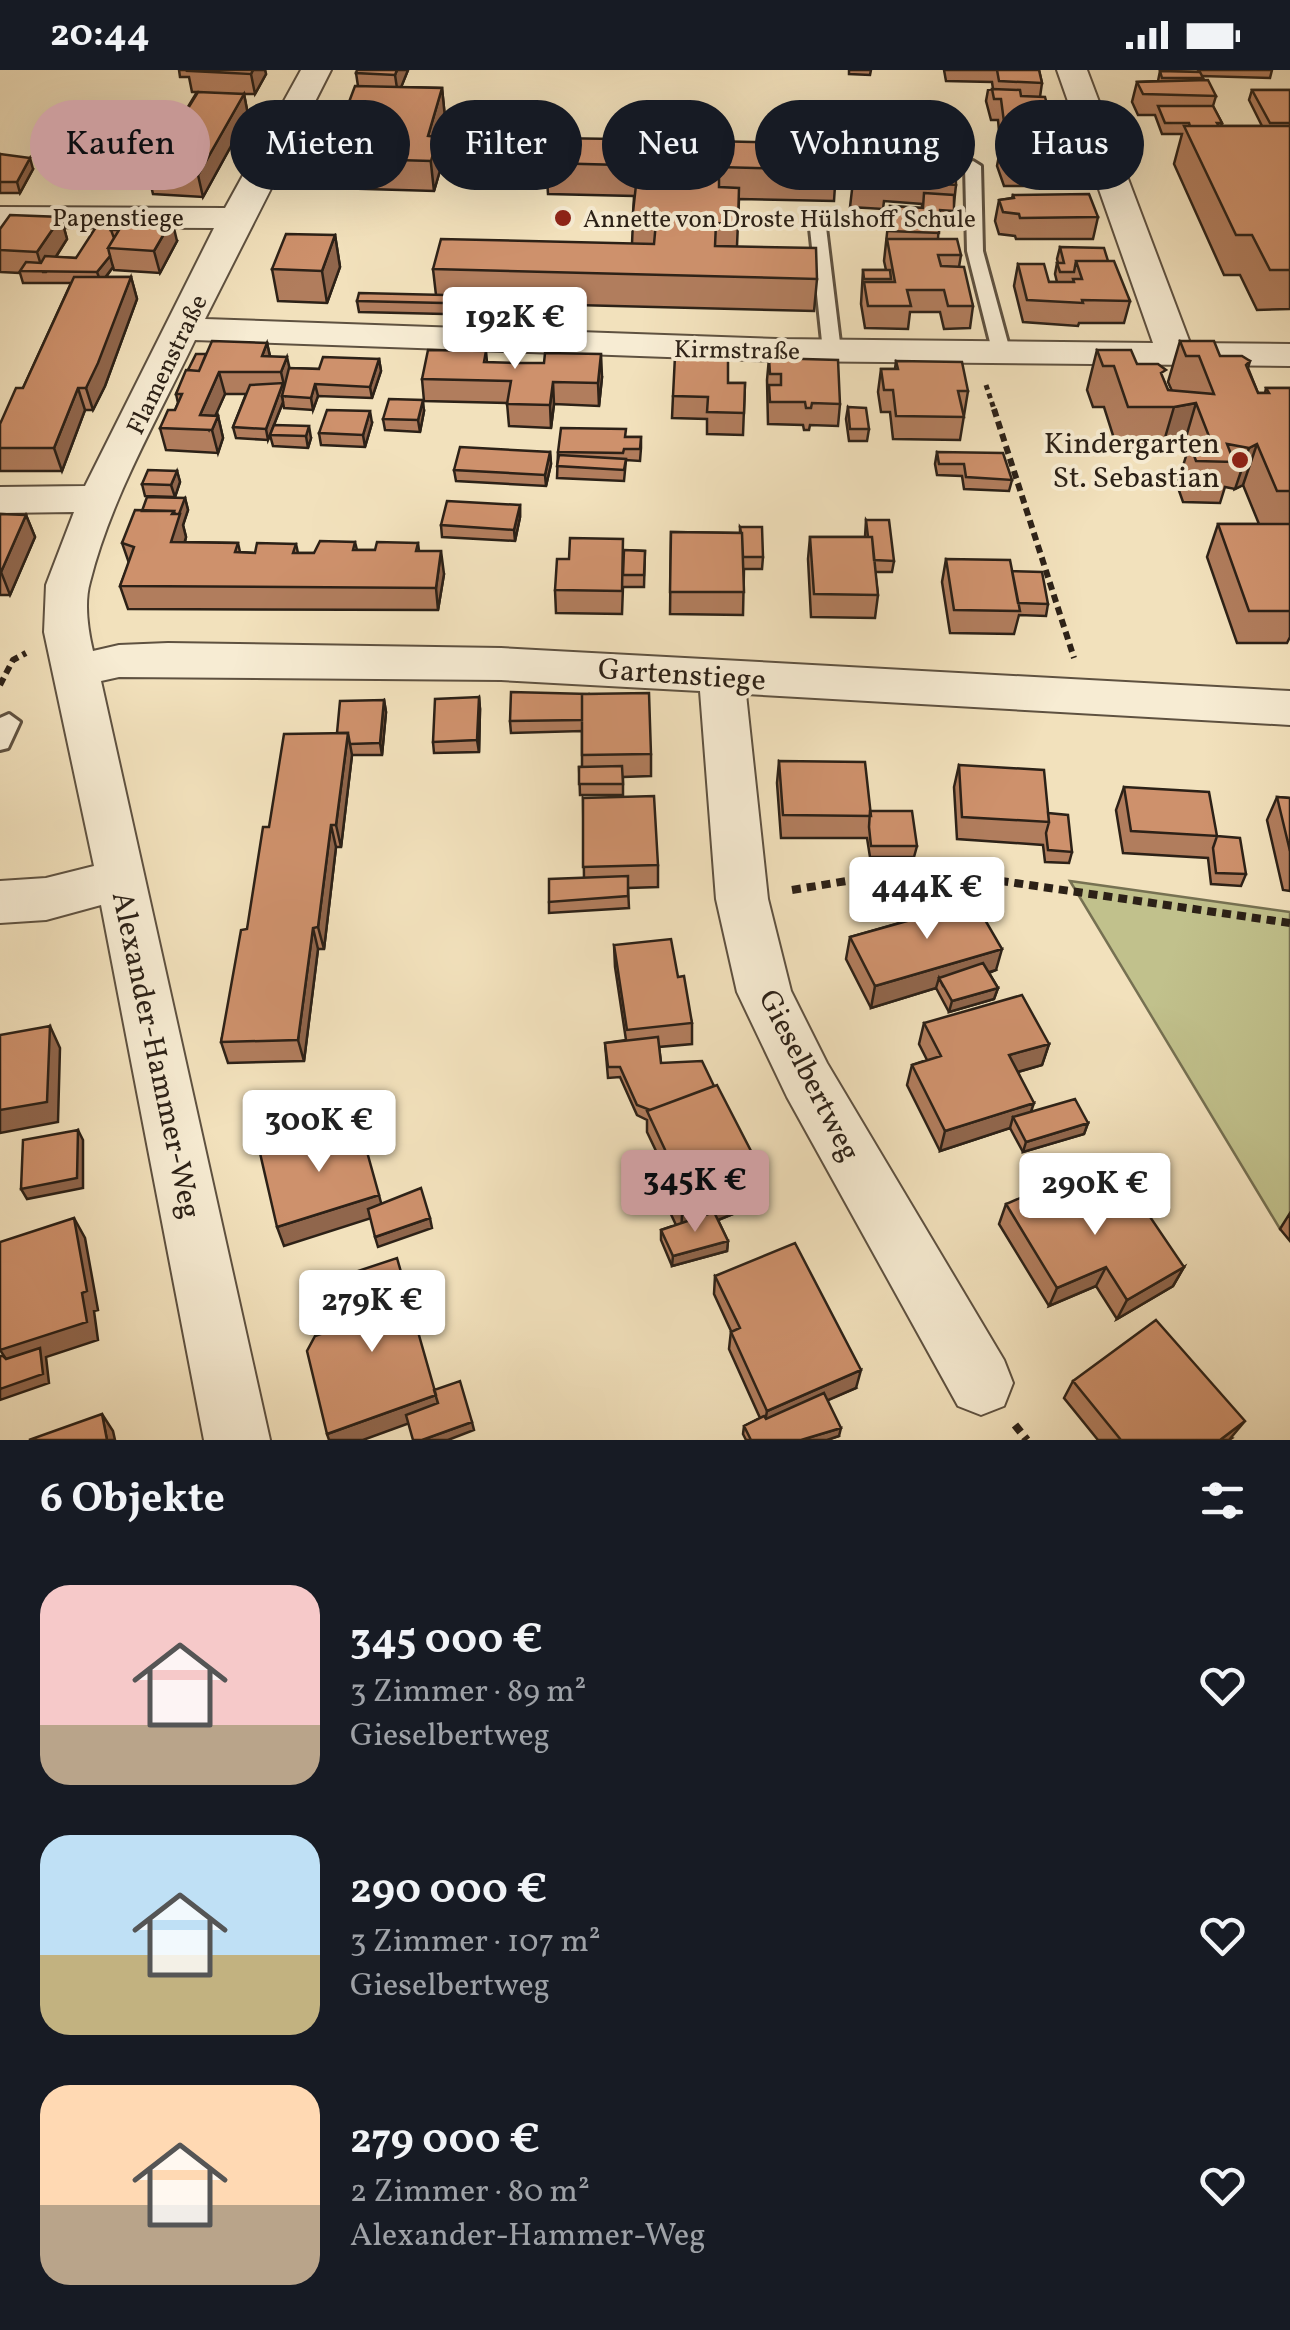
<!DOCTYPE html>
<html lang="de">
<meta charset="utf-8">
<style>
body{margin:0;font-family:Vollkorn,serif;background:#242831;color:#f1f3f6;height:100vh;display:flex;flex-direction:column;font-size:38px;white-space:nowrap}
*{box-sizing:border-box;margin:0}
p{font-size:32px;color:#9ea1a6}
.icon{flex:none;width:55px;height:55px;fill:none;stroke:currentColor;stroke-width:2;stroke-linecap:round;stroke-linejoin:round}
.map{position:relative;height:1370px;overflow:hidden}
.details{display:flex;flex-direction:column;background:#171b24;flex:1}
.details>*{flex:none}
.top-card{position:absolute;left:30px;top:30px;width:1230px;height:90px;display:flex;gap:20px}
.price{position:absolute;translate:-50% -85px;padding:0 22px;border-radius:10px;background:#fff;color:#222;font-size:32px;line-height:65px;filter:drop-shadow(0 2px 5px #0008)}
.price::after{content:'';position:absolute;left:50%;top:60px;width:30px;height:22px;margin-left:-15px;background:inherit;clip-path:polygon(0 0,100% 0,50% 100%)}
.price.selected{background:#c59692;color:#111}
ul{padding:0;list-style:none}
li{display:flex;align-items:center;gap:30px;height:250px;padding:0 40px}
li span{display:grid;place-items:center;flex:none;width:280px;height:200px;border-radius:30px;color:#555}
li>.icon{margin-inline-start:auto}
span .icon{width:120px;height:120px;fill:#fffc;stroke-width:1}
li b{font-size:42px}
h2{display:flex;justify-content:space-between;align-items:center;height:120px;padding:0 40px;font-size:42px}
.tag{padding:0 35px;border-radius:45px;background:#171b24;box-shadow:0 10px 40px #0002;font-size:35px;line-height:90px}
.tag.selected{background:#c59692;color:#111}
.status{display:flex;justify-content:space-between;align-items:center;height:70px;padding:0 50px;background:#171b24;direction:ltr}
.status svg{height:28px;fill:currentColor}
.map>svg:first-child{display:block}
</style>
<div class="status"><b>20:44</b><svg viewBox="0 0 49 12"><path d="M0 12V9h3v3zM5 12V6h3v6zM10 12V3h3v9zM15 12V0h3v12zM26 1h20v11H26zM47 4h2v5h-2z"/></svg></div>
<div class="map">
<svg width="1290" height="1370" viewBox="0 0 1290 1370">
<rect width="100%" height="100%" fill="#f2e1bc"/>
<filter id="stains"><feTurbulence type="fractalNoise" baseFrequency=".002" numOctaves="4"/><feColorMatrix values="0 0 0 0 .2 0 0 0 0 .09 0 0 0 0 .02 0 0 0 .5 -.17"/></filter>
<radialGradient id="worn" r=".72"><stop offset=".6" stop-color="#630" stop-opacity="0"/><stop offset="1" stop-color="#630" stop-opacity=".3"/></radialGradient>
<!-- green -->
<path fill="#c1c18c" stroke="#767152" stroke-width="2.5" d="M1070 811 1290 842V1153L1280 1159Z"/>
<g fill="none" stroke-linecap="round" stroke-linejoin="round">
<defs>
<path id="lane" d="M973 91 981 96 983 181 1011 284 1002 289 993 284 967 181 965 96Z
M817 144 825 149 841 281 832 286 823 281 809 149Z
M9 644 20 652 8 678 0 680V648Z"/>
<path id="street" d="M301 0H331L205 249 777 269 1153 273 1057 0H1087L1190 273 1290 274V296L777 291 195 270C158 348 111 428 90 512 84 533 88 560 93 581L119 575 168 573 501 578 1290 621V655L746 624 768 829 791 921 827 993 1004 1290 1013 1313 1004 1336 981 1345 958 1336 787 1027 737 922 716 829 700 621 501 610 119 607 101 611 270 1370H204L101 835 46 850 0 853V811L46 808 94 796 44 562 46 515 74 442 0 443V417L85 416 214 158 0 157V137L225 138Z"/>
</defs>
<!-- lane casing -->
<use href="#lane" stroke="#5e5140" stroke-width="6"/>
<!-- street casing -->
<use href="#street" stroke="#5e5140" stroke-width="4"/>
<!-- path-far2 -->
<path stroke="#2c2117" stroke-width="5" stroke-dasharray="5 4" stroke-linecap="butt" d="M986 315 995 342"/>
<!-- path-far1 -->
<path stroke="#2c2117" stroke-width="6" stroke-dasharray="8 5" stroke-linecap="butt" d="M994 339 1074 588
M0 615 13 590 26 583"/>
<!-- path -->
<path stroke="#2c2117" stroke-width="8" stroke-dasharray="9 6" stroke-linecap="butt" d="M792 820 919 799 1290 853
M1015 1355 1027 1370"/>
<!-- lane -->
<use href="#lane" fill="#f7ecd3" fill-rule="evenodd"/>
<!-- street -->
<use href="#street" fill="#f7ecd3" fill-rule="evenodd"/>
</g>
<!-- wall -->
<path fill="#b17d5d" stroke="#2c2117" stroke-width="2.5" d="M179 0H265L266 4 255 24H244L248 45 203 127 153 124 148 103 197 22H192L189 7H180Z
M408 0 401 17 442 18 445 48 438 73 441 97 434 121 333 118 328 88 358 16 356 3Z
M849 0H871L870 5 849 4Z
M944 0H1039L1042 13 1040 27 1052 53 1050 62 1064 73 1078 95 1073 116H1004L997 96 1001 75 1026 73H1000L998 50H991L986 31 988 20 993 19 992 12 946 11Z
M1198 0H1272L1270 8 1202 6V10L1216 26 1213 36 1222 53 1221 56H1262L1249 30 1252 20H1290V239L1257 240 1240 205H1224L1174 94 1182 64H1162L1155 45H1138L1132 32 1137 12 1158 11 1160 1 1199 2Z
M667 70 836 100 834 131 739 129 737 176 817 209 814 241 536 234 535 246 359 242 357 231 436 225 433 199 632 174 634 126 548 124 546 93Z
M0 84 33 99 20 123H0Z
M855 94 956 115 952 152 939 151 938 169 961 185 959 197 973 236 970 258 944 259 940 242H910L908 259 865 258 861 234 863 200H886L884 191 890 136 922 138V134L884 131 883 139 850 137Z
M1013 125 1098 147 1093 169H1016L1015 166 999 164 995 151 999 130 1012 128Z
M61 147 67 169 56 187 76 188 112 158 177 171 160 203 114 200 113 197 106 207H131L137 229 105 316 93 340H85L62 401H0V354L23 318 71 213H23L20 203 0 202V159Z
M335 165 340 197 327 233 278 231 272 199Z
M1060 177 1108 191 1130 231 1124 253H1079L1078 256 1023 252 1014 216 1018 194 1049 212H1057L1055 204 1057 193H1058L1057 189Z
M1180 271 1220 286 1250 291 1248 298 1258 323H1265L1266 318H1290V567L1287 573H1237L1207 487 1218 454H1259L1243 415 1235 419 1225 417 1220 433 1183 432 1177 415 1187 383 1184 374 1162 378H1117L1104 337H1093L1087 320 1097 280 1137 294 1163 309 1168 320 1172 321 1168 312Z
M267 273 270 286 289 298 319 299 379 289 381 301 372 328 318 326 313 340 284 338 283 332 268 370 236 368 233 357 246 324H225L215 346H218L223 368 218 383 166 380 160 358 175 340 178 333 176 324 188 300 206 284Z
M486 281 487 292 602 307 599 336 554 334 551 358 509 356 507 333 424 331 422 309Z
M769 288 840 334 838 356 810 355 809 360H804L803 355 768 354 767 310Z
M896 291 968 321 960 370 893 369 890 342H881L878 322 881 299H895Z
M728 313H745L743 365 707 364V349L672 348 673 326Z
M848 337 869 359 867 371H849L846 349Z
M424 341 420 362 385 360 383 349Z
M372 353 365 377 321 375 319 363Z
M274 355 311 368 308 378 273 376 270 365Z
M626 367H641V378L640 391 626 390 624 411 557 408 558 382Z
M550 382 551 394 546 416 456 411 454 400Z
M937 382 1012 410 1009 421 964 419 962 406 937 405 935 394Z
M177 401 180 412 175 427 145 426 142 414Z
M185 428 188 440 183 455 186 467 185 472 238 473 240 482 255 483 296 474 298 483H314L355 472 357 480H375L418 473 419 481 444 504 438 540 128 539 120 516 129 493 122 473 142 441Z
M520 435V447L515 471 442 467 441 455Z
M0 444 26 445 35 467 10 525H0Z
M866 450 894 491 892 502H875L878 525 875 548 811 547 808 489 810 467H865Z
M740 457 763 487 762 499H744L743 545 670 544 671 462 740 463Z
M624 480 645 481 644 517H623L622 544 556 543 555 520 569 489Z
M946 489 1012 501 1048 534 1046 546 1019 545 1014 564 950 563 942 512Z
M589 624 651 684V706L623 707V725H580L579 697H582V661L511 663 510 651Z
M479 627 480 639 479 682 434 683 433 672Z
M384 630 386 642 382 685H352L341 777H336L324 879H318L304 991 228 993 221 972 247 859 337 663Z
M779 691 870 741 917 776 914 787H870L867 768H781L777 713Z
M959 695 1048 743 1072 782 1069 793 1045 792 1043 775 957 769 954 717Z
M1124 717 1217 766 1246 804 1241 816 1211 814 1208 788 1123 783 1116 740Z
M1277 727 1290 728V821L1283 820 1267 750Z
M583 728 658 795V817L628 818 629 838 549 843V832L584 808Z
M926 838 996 900 989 903 998 918 994 929 949 942 936 918 871 938 846 889 850 867 924 846Z
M614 875 678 907 692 953V974L659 977 661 993 765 1131 718 1150 728 1171 727 1181 672 1196 661 1170V1160L676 1155 661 1123 662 1104 666 1102 647 1062V1050L637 1045 620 1007 608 1008 605 973 626 970 615 897Z
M924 953 1049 974 1042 995 1018 1002 1031 1042 1088 1053 1084 1064 1023 1082 1010 1058 940 1081 907 1015 912 995 927 990 919 974Z
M1045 1130 1122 1140 1184 1197 1173 1216 1117 1249 1096 1216 1049 1236 999 1154 1006 1134Z
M1290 1143V1171L1280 1159Z
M715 1206 856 1318 827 1330 839 1366 827 1370H746L743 1364 744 1356 760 1348 729 1279 731 1261 714 1224Z
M1073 1311 1232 1368 1229 1370H1098L1064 1328Z"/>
<!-- shaded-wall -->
<path fill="#90664c" stroke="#2c2117" stroke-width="2.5" d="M253 0H265L266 4 255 24 251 4Z
M397 0H408L398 25 395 5Z
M442 18 445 48 438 73 441 97 434 121 428 66Z
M244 24 248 45 203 127 198 105Z
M30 88 33 99 20 123 17 112Z
M61 147 67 169 46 202H43L37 182Z
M172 150 177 171 160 203 154 181Z
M335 165 340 197 327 233 322 201Z
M110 186 113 197 101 213 97 202Z
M131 207 137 229 105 316 93 340 86 318Z
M267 273 272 296 262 286Z
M601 284 602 307 599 336 598 313Z
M287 287 292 309 286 324 281 302Z
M379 289 381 301 372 328 370 317Z
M219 302 225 324 209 360 200 345Z
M553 312 554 334 551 358 550 335Z
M283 313 286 324 282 326 283 332 268 370 266 359Z
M315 314 318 326 313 340 311 328Z
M78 318 85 340 62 401 54 378Z
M423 330 424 341 420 362 418 350Z
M1196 333 1184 374 1162 378 1174 337Z
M370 341 372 353 365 377 363 365Z
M218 346 223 368 218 383 212 360Z
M309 356 311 368 308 378 306 366Z
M1257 374 1243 415 1235 419 1249 378Z
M550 382 551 394 546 416 545 405Z
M177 401 180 412 175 427 171 415Z
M185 428 188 440 183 455 186 467 178 495 171 472 172 444Z
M520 435V447L515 471 514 460Z
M26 445 35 467 10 525 1 502Z
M441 481 444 504 438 540 436 518Z
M479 627 480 639 479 682 477 670Z
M384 630 386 642 382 685 380 673Z
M348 663 352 685 341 777 336 755Z
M331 755 336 777 324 879 318 857Z
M313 858 318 879 304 991 298 970Z
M1002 879 996 900 943 916 939 908 936 918 871 938 875 916Z
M998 918 994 929 949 942 952 931Z
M50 956 60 978 58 1052 0 1063V1040Z
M1049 974 1042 995 1003 1006 1009 985Z
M1034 1033 1027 1053 1013 1047 1010 1058 940 1081 945 1061Z
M1088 1053 1084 1064 1023 1082 1026 1072Z
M78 1060 83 1070V1118L27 1129 21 1119Z
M767 1112 765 1131 681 1165 682 1145Z
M379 1125 384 1144 284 1176 277 1157Z
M74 1148 85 1168 98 1240 94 1241 98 1270 46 1287 49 1313 0 1330V1319L12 1298 0 1280 82 1223Z
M430 1148 432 1158 378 1177 375 1167Z
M728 1171 727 1181 672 1196 673 1186Z
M1106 1197 1096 1216 1049 1236 1057 1218Z
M1184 1197 1173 1216 1117 1249 1127 1230Z
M861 1300 856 1318 764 1358 767 1341Z
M436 1325 440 1342 363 1370H329L327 1364Z
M102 1344 113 1361 115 1370H107Z
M1245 1351 1229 1370H1220Z
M472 1352 474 1360 448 1370H422Z
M841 1358 839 1366 827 1370H801Z"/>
<!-- building -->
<path fill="#ce916c" stroke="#2c2117" stroke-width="2.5" d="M189 0H253L251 4 188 1Z
M357 0H397L395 5 356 3Z
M997 0H1039L1042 13 999 11Z
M1160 1 1200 2 1203 8H1162Z
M1208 10 1216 26 1143 24 1137 12Z
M355 16 442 18 428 66 438 67 431 91 328 88Z
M992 19 1020 20 1021 26 1045 27 1052 53 1004 52 1001 29H994Z
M1252 20H1290V53H1270Z
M198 22 244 24 198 105 148 103Z
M1158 36H1213L1222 53H1217L1219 56H1190L1189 53H1165Z
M619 53 667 54 666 70 835 74 836 100 719 97V117L739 118 738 154 716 153 715 176 816 178 817 209 433 199 441 169 654 174 656 152 632 151 636 115 658 116 660 96 546 93 551 68 617 69Z
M1184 56H1290V200H1270L1252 165H1236Z
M1035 62H1062L1064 73H1059V74H1026V73H1037Z
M1070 74 1078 95H1007L1001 75Z
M917 80 955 82 956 115 886 110V117L852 115 855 94 886 96V86L916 88Z
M0 84 30 88 17 112H0Z
M924 123 954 125V141L940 140 939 163 889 161 890 136 923 138Z
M1089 124 1098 147 1020 148 1019 144 1003 142 999 130 1014 128 1013 125Z
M10 145 61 147 37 182 0 180V159Z
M119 147 172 150 154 181 108 178 119 160H111Z
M96 157 112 158 111 160 114 168 108 178 110 186 97 202 20 201 26 192 41 193 45 186 76 188Z
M286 164 335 165 322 201 272 199Z
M887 169H957L961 185H938L941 196 964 197 973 236H948L944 220H907L911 236H868L864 212H895Z
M1060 177 1104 178 1108 191H1076L1074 202H1060L1057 193H1064Z
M1076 191H1114L1130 231 1082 230 1083 233 1027 230 1018 194H1044L1049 212H1074L1073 209H1082Z
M863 200H890L891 209H864Z
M74 207H131L98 293 86 318H78L54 378H0V354L16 318H23Z
M359 223 536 227 535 235 357 231Z
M212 271 267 273 262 286 287 287 281 302H219L200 345 218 346 212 360 160 358 168 340H175L182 324H176L186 300 199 301Z
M1180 271H1214L1220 286H1242L1250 291 1246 295 1258 323H1269L1266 318H1290V421H1277L1257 374 1249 378 1227 374 1234 392 1196 391 1190 374H1212L1196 333 1174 337H1128L1114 296H1103L1097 280H1131L1137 294H1158L1166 300 1161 303 1168 320 1214 324 1199 286H1186Z
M428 280 486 281 484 292 515 293H544L545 283 601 284 598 313 553 312 550 335 507 334 511 311 422 309Z
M196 284H206L199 301 188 300Z
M675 286 728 287V313H745L744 343 707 342 708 327 673 326Z
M323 287 379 289 370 317 315 314 311 328 282 326 289 298 319 299Z
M769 288 838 290 840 334 812 333 811 338H806L805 332H770L769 315H781V304H770Z
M896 291 962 292 968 321H958L964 347 896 346 893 320H884L881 299H898Z
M283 313 266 359 233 357 250 315Z
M389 329 423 330 418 350 383 349Z
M848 337 866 338 869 359H850Z
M327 340 370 341 363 365 319 363Z
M274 355 309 356 306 366 270 365Z
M561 358 626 359 625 367H641L640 379H624L623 383 558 382Z
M460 377 550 382 545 405 454 400Z
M937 382 1003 383 1012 410 966 407 964 394H939Z
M559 385 626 389 624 400 557 396Z
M148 400 177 401 171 415 142 414Z
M147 427 185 428 179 444H175L174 441H142Z
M447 431 520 435 514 460 441 455Z
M135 440 174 441 172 444H180L171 472 238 473 235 482 255 483 257 473 296 474 293 483H314L320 471 355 472 353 480H375L377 472 418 473 416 481H441L436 518 120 516 134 477 122 473Z
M0 444 26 445 1 502H0Z
M866 450H889L894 491 874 490 872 467H868Z
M1218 454H1290V541H1249Z
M740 457H762L763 487H743L742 463H741Z
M671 462 742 463 744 522H670Z
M810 467H872L878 525 814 524Z
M570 468 623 469 622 521 555 520 557 489H569Z
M624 480 645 481 644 505H623Z
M946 489 1010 490 1020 541 954 540Z
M1012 501 1042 502 1048 534 1018 533Z
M511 622 589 624H582V650L510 651Z
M649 623 651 684 582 685V624Z
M479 627 477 670 433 672 435 629Z
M384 630 380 673 350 674 348 663H337L340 631Z
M348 663 336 755H331L318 857 313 858 298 970 221 972 241 860 247 859 263 757H269L284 664Z
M779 691 865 692 871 746 783 745Z
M959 695 1044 700 1049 752 962 747Z
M622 696 623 714H579V697Z
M1124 717 1209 722 1217 766 1131 761Z
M654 726 658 795 583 797V728Z
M1277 727 1290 728V781Z
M870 741H912L917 776H871L869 757Z
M1048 743 1068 745 1072 782 1048 780 1046 763 1049 752Z
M1217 766 1240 768 1246 804 1216 803 1213 778Z
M628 806V826L549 832V809Z
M970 824 1002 879 875 916 850 867 929 845 926 838Z
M671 869 678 907 684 906 692 953 627 960 614 875Z
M983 893 998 918 952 931 939 908Z
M1022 925 1049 974 1009 985 1034 1033 945 1061 912 995 941 986 924 953Z
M50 956 47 1032 0 1040V965Z
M658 967 661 993 702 991 714 1016 650 1040 637 1035 620 997H608L605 973Z
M717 1015 767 1112 682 1145 662 1104 674 1099 647 1041Z
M1075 1029 1088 1053 1026 1072 1013 1047Z
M359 1053 379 1125 277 1157 260 1083Z
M78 1060 77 1108 21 1119 23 1070Z
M1101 1107 1122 1140 1140 1132 1184 1197 1127 1230 1106 1197 1057 1218 1006 1134 1039 1120 1045 1130Z
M421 1118 430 1148 375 1167 368 1139Z
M714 1142 728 1171 673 1186 661 1160Z
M74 1148 87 1221 82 1223 87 1252 0 1280V1172Z
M795 1173 861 1300 767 1341 731 1262 740 1258 715 1206Z
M397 1188 436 1325 327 1364 307 1281 315 1266 364 1249 352 1203Z
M1156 1250 1245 1351 1220 1370H1121L1073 1311Z
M40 1278 43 1304 0 1319V1286H3L6 1289Z
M460 1311 472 1352 422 1370H413L406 1345 438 1333 434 1320Z
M824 1323 841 1358 801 1370H751L744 1356 764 1346 766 1349Z
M102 1344 107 1370H29Z"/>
<!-- markers -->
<g fill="#8f2418" stroke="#f7ecd3" stroke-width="4">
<circle cx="563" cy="148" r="10"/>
<circle cx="1240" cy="390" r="10"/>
</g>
<g text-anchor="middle" stroke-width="8" stroke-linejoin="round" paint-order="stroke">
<!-- far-street labels -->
<g font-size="25" fill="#2c2117" stroke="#f7ecd3">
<text x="118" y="156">Papenstiege</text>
<text transform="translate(737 279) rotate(1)" y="9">Kirmstraße</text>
<text transform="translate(166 294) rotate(-64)" y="9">Flamenstraße</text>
</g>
<!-- far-poi labels -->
<g font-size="25" fill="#2c2117" stroke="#f7ecd3" text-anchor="start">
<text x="583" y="157">Annette von Droste Hülshoff Schule</text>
</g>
<!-- poi labels -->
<g font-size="30" fill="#2c2117" stroke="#f7ecd3" text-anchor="end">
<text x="1220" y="383">Kindergarten<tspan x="1220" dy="34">St. Sebastian</tspan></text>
</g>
<!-- street labels -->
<g font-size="30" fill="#2c2117" stroke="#f7ecd3">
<text transform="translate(682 604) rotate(4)" y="10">Gartenstiege</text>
<text transform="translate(157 985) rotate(78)" y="10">Alexander-Hammer-Weg</text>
<text transform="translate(810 1005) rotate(63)" y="10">Gieselbertweg</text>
</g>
</g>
<rect width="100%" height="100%" filter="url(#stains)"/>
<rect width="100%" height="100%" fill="url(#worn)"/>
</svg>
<b class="price" style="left:515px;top:302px">192K €</b>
<b class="price" style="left:927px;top:872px">444K €</b>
<b class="price" style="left:319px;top:1105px">300K €</b>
<b class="price selected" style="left:695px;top:1165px">345K €</b>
<b class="price" style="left:1095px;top:1168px">290K €</b>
<b class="price" style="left:372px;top:1285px">279K €</b>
<div class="top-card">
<a class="tag selected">Kaufen</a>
<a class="tag">Mieten</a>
<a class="tag">Filter</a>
<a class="tag">Neu</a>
<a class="tag">Wohnung</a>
<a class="tag">Haus</a>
</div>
</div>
<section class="details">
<h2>6 Objekte<svg class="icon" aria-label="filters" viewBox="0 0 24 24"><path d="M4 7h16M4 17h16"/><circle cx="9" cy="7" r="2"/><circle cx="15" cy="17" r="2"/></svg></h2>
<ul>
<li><span style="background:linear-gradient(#f6c9c9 70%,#b9a48a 0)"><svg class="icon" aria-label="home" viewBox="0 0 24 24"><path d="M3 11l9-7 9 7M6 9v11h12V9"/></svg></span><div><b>345 000 €</b><p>3 Zimmer · 89 m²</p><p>Gieselbertweg</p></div><svg class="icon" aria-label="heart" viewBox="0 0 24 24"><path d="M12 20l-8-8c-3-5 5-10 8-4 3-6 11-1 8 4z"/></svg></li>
<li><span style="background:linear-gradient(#bfe0f5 60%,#c2b280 0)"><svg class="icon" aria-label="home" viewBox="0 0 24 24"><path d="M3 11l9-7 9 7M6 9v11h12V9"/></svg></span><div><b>290 000 €</b><p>3 Zimmer · 107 m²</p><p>Gieselbertweg</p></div><svg class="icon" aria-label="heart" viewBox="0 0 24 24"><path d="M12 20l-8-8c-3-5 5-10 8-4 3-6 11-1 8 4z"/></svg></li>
<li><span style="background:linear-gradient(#ffd9b3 60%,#b9a48a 0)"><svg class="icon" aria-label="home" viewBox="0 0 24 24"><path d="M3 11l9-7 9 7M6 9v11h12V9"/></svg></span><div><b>279 000 €</b><p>2 Zimmer · 80 m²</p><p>Alexander-Hammer-Weg</p></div><svg class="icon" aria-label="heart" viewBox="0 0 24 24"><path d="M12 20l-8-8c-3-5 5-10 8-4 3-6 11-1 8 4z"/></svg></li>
</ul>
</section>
